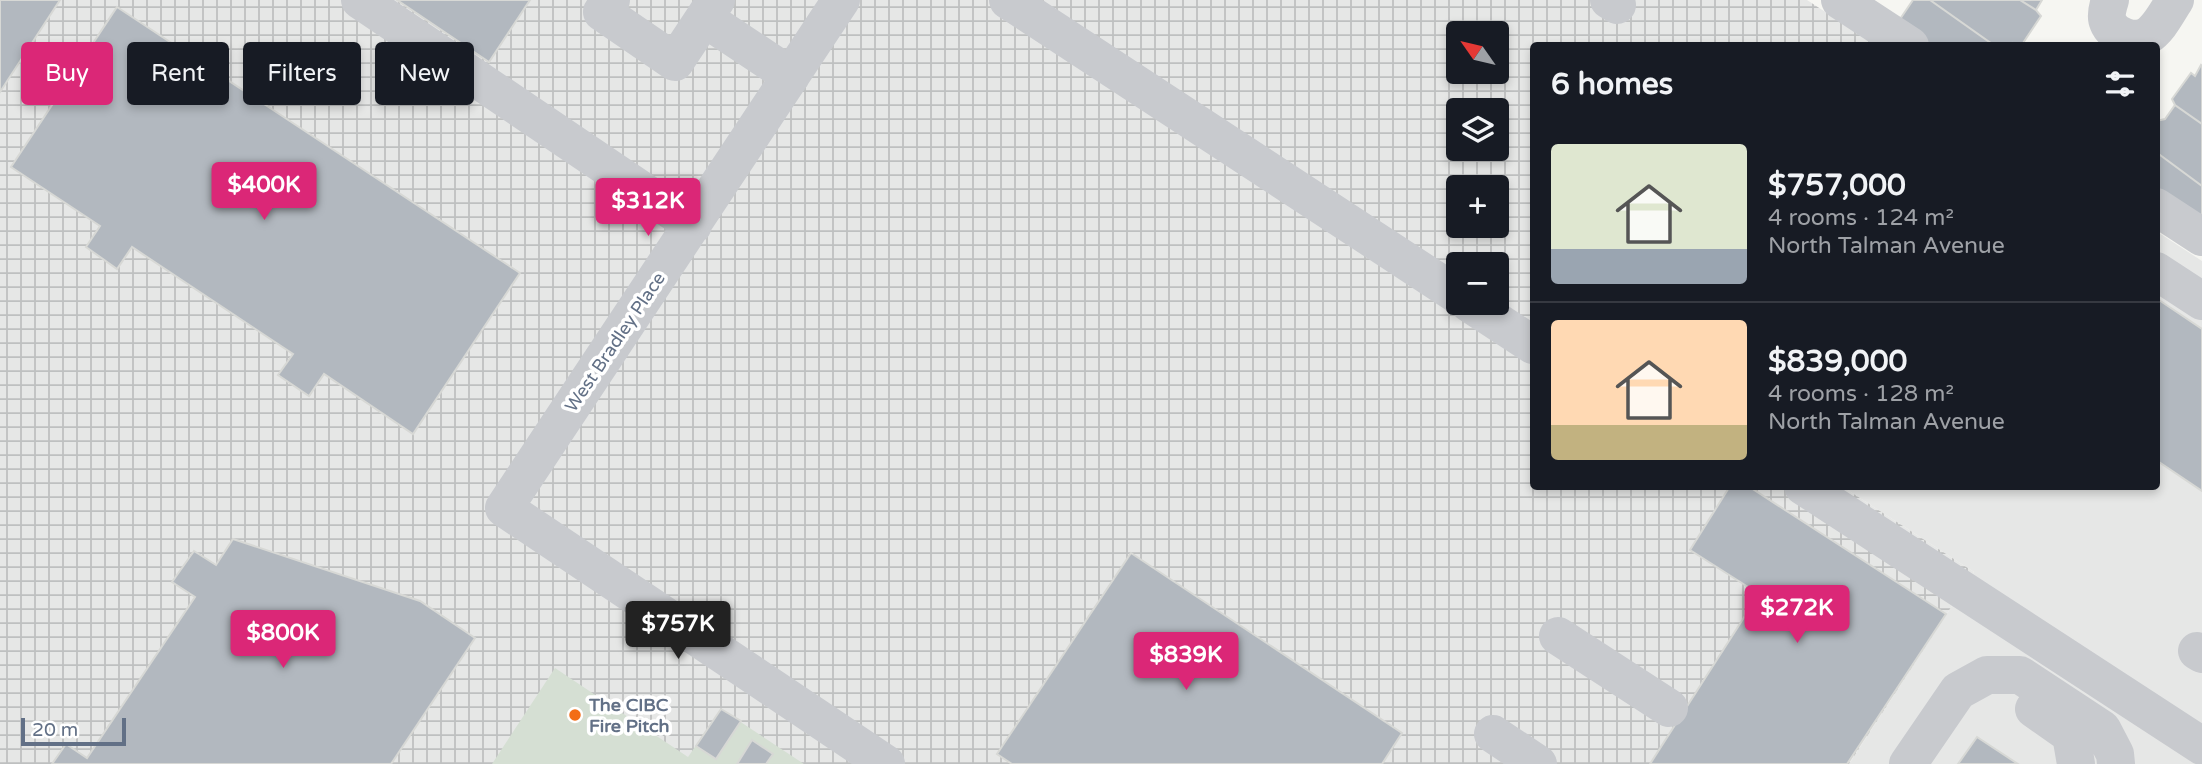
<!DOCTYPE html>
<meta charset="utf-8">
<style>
body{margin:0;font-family:"Varela Round",sans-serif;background:#242831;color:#f1f3f6;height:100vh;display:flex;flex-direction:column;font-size:26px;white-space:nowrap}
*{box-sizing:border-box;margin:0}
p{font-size:23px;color:#9ea1a6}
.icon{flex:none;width:38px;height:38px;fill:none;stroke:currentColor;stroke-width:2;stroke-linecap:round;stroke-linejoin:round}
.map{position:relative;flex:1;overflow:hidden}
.sheet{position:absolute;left:1530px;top:42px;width:630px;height:448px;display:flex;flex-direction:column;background:#171b24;border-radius:7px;box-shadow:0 4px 10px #0003}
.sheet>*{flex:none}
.hud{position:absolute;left:21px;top:42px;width:665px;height:63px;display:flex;gap:14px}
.needle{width:46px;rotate:304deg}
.tools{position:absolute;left:1446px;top:21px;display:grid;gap:14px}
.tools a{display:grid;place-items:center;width:63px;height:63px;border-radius:7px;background:#171b24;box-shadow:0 4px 10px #0003;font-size:35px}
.scale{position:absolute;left:21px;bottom:18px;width:105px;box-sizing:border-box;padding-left:7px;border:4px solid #627086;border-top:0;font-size:19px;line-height:24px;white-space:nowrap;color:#627086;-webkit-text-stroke:5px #fff;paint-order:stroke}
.price{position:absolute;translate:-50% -60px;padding:0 16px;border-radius:7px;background:#db2777;color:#fff;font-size:23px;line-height:46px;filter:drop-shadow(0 2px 4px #0008)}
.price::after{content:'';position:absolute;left:50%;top:42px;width:21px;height:16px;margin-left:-10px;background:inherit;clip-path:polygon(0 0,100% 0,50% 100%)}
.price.current{background:#222;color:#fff}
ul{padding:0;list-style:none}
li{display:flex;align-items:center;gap:21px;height:175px;padding:0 21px}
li+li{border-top:2px solid #363941}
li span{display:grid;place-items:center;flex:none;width:196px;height:140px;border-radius:7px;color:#555}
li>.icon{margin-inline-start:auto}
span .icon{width:84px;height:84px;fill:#fffc;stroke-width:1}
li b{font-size:30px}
h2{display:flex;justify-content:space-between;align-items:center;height:84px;padding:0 21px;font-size:30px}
.pill{padding:0 24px;border-radius:7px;background:#171b24;box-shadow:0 4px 10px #0003;font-size:24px;line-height:63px}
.pill.current{background:#db2777;color:#fff}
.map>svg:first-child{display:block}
</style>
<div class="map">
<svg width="2202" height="764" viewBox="0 0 2202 764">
<defs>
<pattern id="industrial-grid" width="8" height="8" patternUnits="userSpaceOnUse" patternTransform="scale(1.75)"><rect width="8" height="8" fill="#e6e7e6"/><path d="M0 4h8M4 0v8" fill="none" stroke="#bec0c0"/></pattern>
</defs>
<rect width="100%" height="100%" fill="#f6f6f2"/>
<!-- built -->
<path fill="#e6e7e6" d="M2156 231 2202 261V764H1849L1974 572 1843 487 2156 486Z"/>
<!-- industrial -->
<path fill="url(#industrial-grid)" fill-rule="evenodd" d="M0 0H1807L1876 45 1533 46V486L1843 487 1974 572 1849 764H0ZM1458 33H1496V72H1458ZM1458 110H1496V149H1458ZM1458 187H1496V226H1458ZM1458 264H1496V303H1458Z"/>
<!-- green -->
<path fill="#d5dfd3" d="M555 668 688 757 721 709 804 764H492Z"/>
<!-- building -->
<path fill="#b2b8bf" stroke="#d7d8d5" stroke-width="2" d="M0 0H60L0 92Z
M397 0H530L489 62Z
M1913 0H1930L1995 46H1921L1894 28Z
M1930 0H2020L2036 10 2041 16 2021 46 2013 43 2011 46H1995Z
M2020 0H2042L2036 10Z
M117 7 520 273 413 434 324 374 309 396 278 375 293 354 132 247 117 269 86 247 100 226 11 167Z
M2201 65 2202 66V124L2175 105 2172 99 2191 73 2195 76Z
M2175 105 2202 124V186L2156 152V121L2165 119Z
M2156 152 2202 186V232L2156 202Z
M2156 298 2202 329V491L2156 460Z
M1730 486H1748L1946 614 1847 764H1650L1759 594 1690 550Z
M233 539 420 601 475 638 391 764H52L66 744 87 758 195 597 172 582 194 551 216 565Z
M1131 553 1402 733 1382 764H1012L997 754Z
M721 709 741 721 716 759 696 746Z
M1977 737 2018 764H1958Z
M752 740 773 754 766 764H737Z"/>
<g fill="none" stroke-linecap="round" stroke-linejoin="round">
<!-- minor -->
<path stroke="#c8cace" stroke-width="38" d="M360 0 693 225
M611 0 602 12 675 62 716 0
M841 0 504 508 886 764
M1008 0 1458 295
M1609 0 1617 5
M1840 0 1910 46
M2110 0C2108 6 2105 16 2108 22 2113 36 2135 43 2147 36 2159 29 2167 12 2175 0
M704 18 791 76
M2156 207 2202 237
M2156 271 2202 301
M1469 303 1533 345
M1803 486 2202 746
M1558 636 1669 708
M2197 651 2202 654
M2034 709 2071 735 2076 764
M1493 734 1538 764
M1908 764 1958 691 1987 675H2020L2102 729 2115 754 2116 764"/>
</g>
<!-- markers -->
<circle fill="#f36d15" stroke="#fff" stroke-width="2.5" cx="575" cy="715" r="7"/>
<g text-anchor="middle" stroke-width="7" stroke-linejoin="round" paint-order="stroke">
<!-- street labels -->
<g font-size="18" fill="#627086" stroke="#fff">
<text transform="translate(615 342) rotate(-56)" y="6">West Bradley Place</text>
</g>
<!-- poi labels -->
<g font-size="18" font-weight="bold" fill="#627086" stroke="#fff" text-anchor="start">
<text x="589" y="711">The CIBC<tspan x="589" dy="21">Fire Pitch</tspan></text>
</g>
</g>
</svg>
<div class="tools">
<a><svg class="needle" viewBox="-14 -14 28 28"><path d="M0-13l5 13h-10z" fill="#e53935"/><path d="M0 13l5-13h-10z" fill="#9ea1a6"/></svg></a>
<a><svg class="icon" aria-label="layers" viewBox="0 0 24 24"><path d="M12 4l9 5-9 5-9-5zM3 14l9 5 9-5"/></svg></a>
<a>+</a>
<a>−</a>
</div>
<div class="scale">20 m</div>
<b class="price" style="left:264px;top:222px">$400K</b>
<b class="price" style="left:648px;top:238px">$312K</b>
<b class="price" style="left:1797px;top:645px">$272K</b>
<b class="price current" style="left:678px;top:661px">$757K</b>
<b class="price" style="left:283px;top:670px">$800K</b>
<b class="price" style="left:1186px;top:692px">$839K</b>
<div class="hud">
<a class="pill current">Buy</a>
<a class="pill">Rent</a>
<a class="pill">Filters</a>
<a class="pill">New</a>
</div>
<section class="sheet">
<h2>6 homes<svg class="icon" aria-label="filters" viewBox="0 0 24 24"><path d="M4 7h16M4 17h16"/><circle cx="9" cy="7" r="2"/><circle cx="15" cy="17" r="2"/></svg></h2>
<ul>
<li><span style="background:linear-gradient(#dfe7d0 75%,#9aa5b1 0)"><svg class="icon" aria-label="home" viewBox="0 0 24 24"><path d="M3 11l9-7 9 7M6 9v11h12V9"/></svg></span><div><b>$757,000</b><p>4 rooms · 124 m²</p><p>North Talman Avenue</p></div></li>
<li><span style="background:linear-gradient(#ffd9b3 75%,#c2b280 0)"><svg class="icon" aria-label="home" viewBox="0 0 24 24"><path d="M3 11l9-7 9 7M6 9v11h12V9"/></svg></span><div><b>$839,000</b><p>4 rooms · 128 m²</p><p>North Talman Avenue</p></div></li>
</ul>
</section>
</div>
